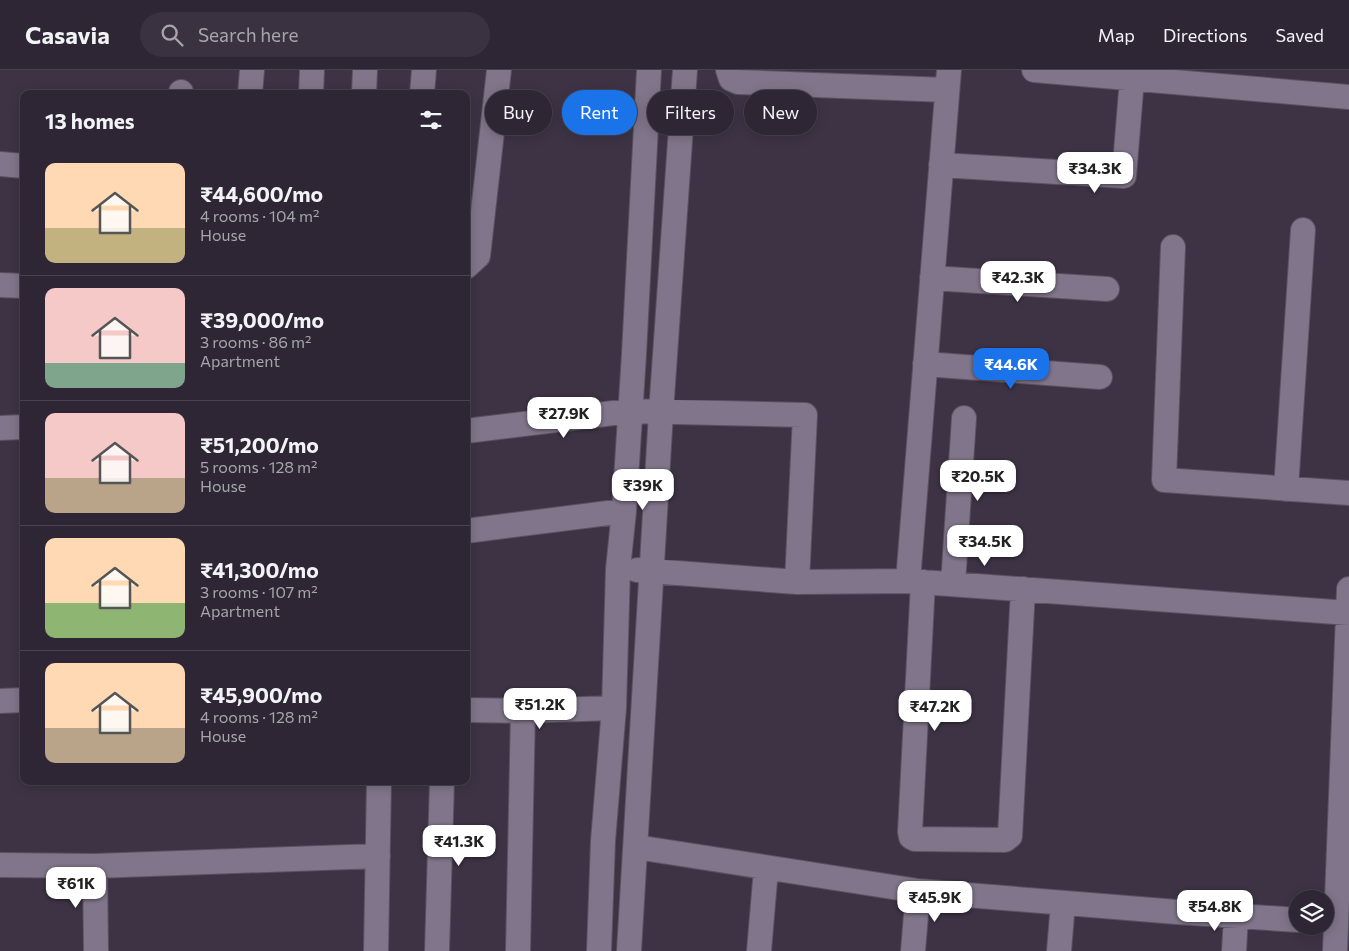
<!DOCTYPE html>
<meta charset="utf-8">
<style>
body{margin:0;font-family:Commissioner,sans-serif;background:#3a3240;color:#f1f3f6;height:100vh;display:flex;flex-direction:column;font-size:19px;white-space:nowrap}
*{box-sizing:border-box;margin:0}
p{font-size:16px;color:#a7a5ac}
.icon{flex:none;width:28px;height:28px;fill:none;stroke:currentColor;stroke-width:2;stroke-linecap:round;stroke-linejoin:round}
.map{position:relative;flex:1;overflow:hidden}
.sheet{position:absolute;left:20px;top:20px;width:450px;height:695px;display:flex;flex-direction:column;background:#2e2634;border-radius:10px;box-shadow:0 2px 12px #0003,0 0 0 1px #49434f}
.sheet>*{flex:none}
.banner{position:absolute;left:485px;top:20px;width:475px;height:45px;display:flex;gap:10px}
.fabs{position:absolute;left:1289px;top:820px;display:grid;gap:10px}
.fabs a{display:grid;place-items:center;width:45px;height:45px;border-radius:50%;background:#2e2634;box-shadow:0 2px 12px #0003,0 0 0 1px #49434f;font-size:25px}
.price{position:absolute;translate:-50% -42px;padding:0 11px;border-radius:10px;background:#fff;color:#222;font-size:16px;line-height:32px;filter:drop-shadow(0 1px 2px #0008)}
.price::after{content:'';position:absolute;left:50%;top:30px;width:15px;height:11px;margin-left:-8px;background:inherit;clip-path:polygon(0 0,100% 0,50% 100%)}
.price.on{background:#1a73e8;color:#fff}
ul{padding:0;list-style:none}
li{display:flex;align-items:center;gap:15px;height:125px;padding:0 25px}
li+li{border-top:1px solid #49434f}
li span{display:grid;place-items:center;flex:none;width:140px;height:100px;border-radius:10px;color:#555}
li>.icon{margin-inline-start:auto}
span .icon{width:60px;height:60px;fill:#fffc;stroke-width:1}
li b{font-size:21px}
h2{display:flex;justify-content:space-between;align-items:center;height:60px;padding:0 25px;font-size:21px}
.pill{padding:0 18px;border-radius:22px;background:#2e2634;box-shadow:0 2px 12px #0003,0 0 0 1px #49434f;font-size:18px;line-height:45px}
.pill.on{background:#1a73e8;color:#fff}
header{display:flex;align-items:center;gap:30px;box-sizing:border-box;height:70px;padding:0 25px;background:#2e2634;border-bottom:1px solid #49434f}
header strong{font-size:24px}
nav{display:flex;gap:28px;margin-inline-start:auto;font-size:18px}
.search{width:350px;height:45px;background:#3a3240;display:flex;align-items:center;gap:12px;box-sizing:border-box;padding:0 18px;border-radius:28px;color:#a7a5ac;font-size:19px}
.map>svg:first-child{display:block}
</style>
<header>
<strong>Casavia</strong>
<div class="search"><svg class="icon" aria-label="search" viewBox="0 0 24 24"><circle cx="10" cy="10" r="6"/><path d="M15 15l6 6"/></svg>Search here</div>
<nav><a>Map</a><a>Directions</a><a>Saved</a></nav>
</header>
<div class="map">
<svg width="1349" height="881" viewBox="0 0 1349 881">
<rect width="100%" height="100%" fill="#3d3345"/>
<g fill="none" stroke-linecap="round" stroke-linejoin="round">
<defs>
<path id="minor" d="M728 0 731 9 738 12 947 20
M1034 0 1349 27
M181 24V22
M250 24 252 0
M311 24 312 0
M364 24 365 0
M422 24 424 0
M0 94 24 96
M941 95 1124 106 1132 9
M1173 177 1164 410 1349 423
M466 197 478 186 499 0
M932 208 1107 219
M0 215 24 216
M925 294 1100 307
M0 358 24 357
M466 361 630 341 805 345 797 512
M1286 419 1303 160
M466 461 624 441
M637 500 797 512 908 511 1349 543
M908 511 949 0
M923 512 910 762 911 767 915 769 1005 770 1010 766 1023 519
M953 514 964 348
M0 631 24 630
M466 640 523 641 614 638
M636 777 918 821 1177 842 1298 850
M0 795 95 796 378 786
M95 796 96 881
M376 881 379 711
M437 881 442 711
M518 881 523 641
M599 881 603 771 614 638 618 499 624 441 634 284 649 0
M629 881 661 342 685 0
M759 881 766 799
M913 881 918 821
M1059 881 1063 833
M1234 881 1236 846
M1335 881 1349 519"/>
</defs>
<!-- minor casing -->
<use href="#minor" stroke="#5a5260" stroke-width="26"/>
<!-- minor -->
<use href="#minor" stroke="#80758a" stroke-width="24"/>
</g>
</svg>
<div class="fabs">
<a><svg class="icon" aria-label="layers" viewBox="0 0 24 24"><path d="M12 4l9 5-9 5-9-5zM3 14l9 5 9-5"/></svg></a>
</div>
<b class="price" style="left:1095px;top:124px">₹34.3K</b>
<b class="price" style="left:1018px;top:233px">₹42.3K</b>
<b class="price on" style="left:1011px;top:320px">₹44.6K</b>
<b class="price" style="left:564px;top:369px">₹27.9K</b>
<b class="price" style="left:978px;top:432px">₹20.5K</b>
<b class="price" style="left:643px;top:441px">₹39K</b>
<b class="price" style="left:985px;top:497px">₹34.5K</b>
<b class="price" style="left:540px;top:660px">₹51.2K</b>
<b class="price" style="left:935px;top:662px">₹47.2K</b>
<b class="price" style="left:459px;top:797px">₹41.3K</b>
<b class="price" style="left:76px;top:839px">₹61K</b>
<b class="price" style="left:935px;top:853px">₹45.9K</b>
<b class="price" style="left:1215px;top:862px">₹54.8K</b>
<div class="banner">
<a class="pill">Buy</a>
<a class="pill on">Rent</a>
<a class="pill">Filters</a>
<a class="pill">New</a>
</div>
<section class="sheet">
<h2>13 homes<svg class="icon" aria-label="filters" viewBox="0 0 24 24"><path d="M4 7h16M4 17h16"/><circle cx="9" cy="7" r="2"/><circle cx="15" cy="17" r="2"/></svg></h2>
<ul>
<li><span style="background:linear-gradient(#ffd9b3 65%,#c2b280 0)"><svg class="icon" aria-label="home" viewBox="0 0 24 24"><path d="M3 11l9-7 9 7M6 9v11h12V9"/></svg></span><div><b>₹44,600/mo</b><p>4 rooms · 104 m²</p><p>House</p></div></li>
<li><span style="background:linear-gradient(#f6c9c9 75%,#7fa58c 0)"><svg class="icon" aria-label="home" viewBox="0 0 24 24"><path d="M3 11l9-7 9 7M6 9v11h12V9"/></svg></span><div><b>₹39,000/mo</b><p>3 rooms · 86 m²</p><p>Apartment</p></div></li>
<li><span style="background:linear-gradient(#f6c9c9 65%,#b9a48a 0)"><svg class="icon" aria-label="home" viewBox="0 0 24 24"><path d="M3 11l9-7 9 7M6 9v11h12V9"/></svg></span><div><b>₹51,200/mo</b><p>5 rooms · 128 m²</p><p>House</p></div></li>
<li><span style="background:linear-gradient(#ffd9b3 65%,#8fb573 0)"><svg class="icon" aria-label="home" viewBox="0 0 24 24"><path d="M3 11l9-7 9 7M6 9v11h12V9"/></svg></span><div><b>₹41,300/mo</b><p>3 rooms · 107 m²</p><p>Apartment</p></div></li>
<li><span style="background:linear-gradient(#ffd9b3 65%,#b9a48a 0)"><svg class="icon" aria-label="home" viewBox="0 0 24 24"><path d="M3 11l9-7 9 7M6 9v11h12V9"/></svg></span><div><b>₹45,900/mo</b><p>4 rooms · 128 m²</p><p>House</p></div></li>
</ul>
</section>
</div>
